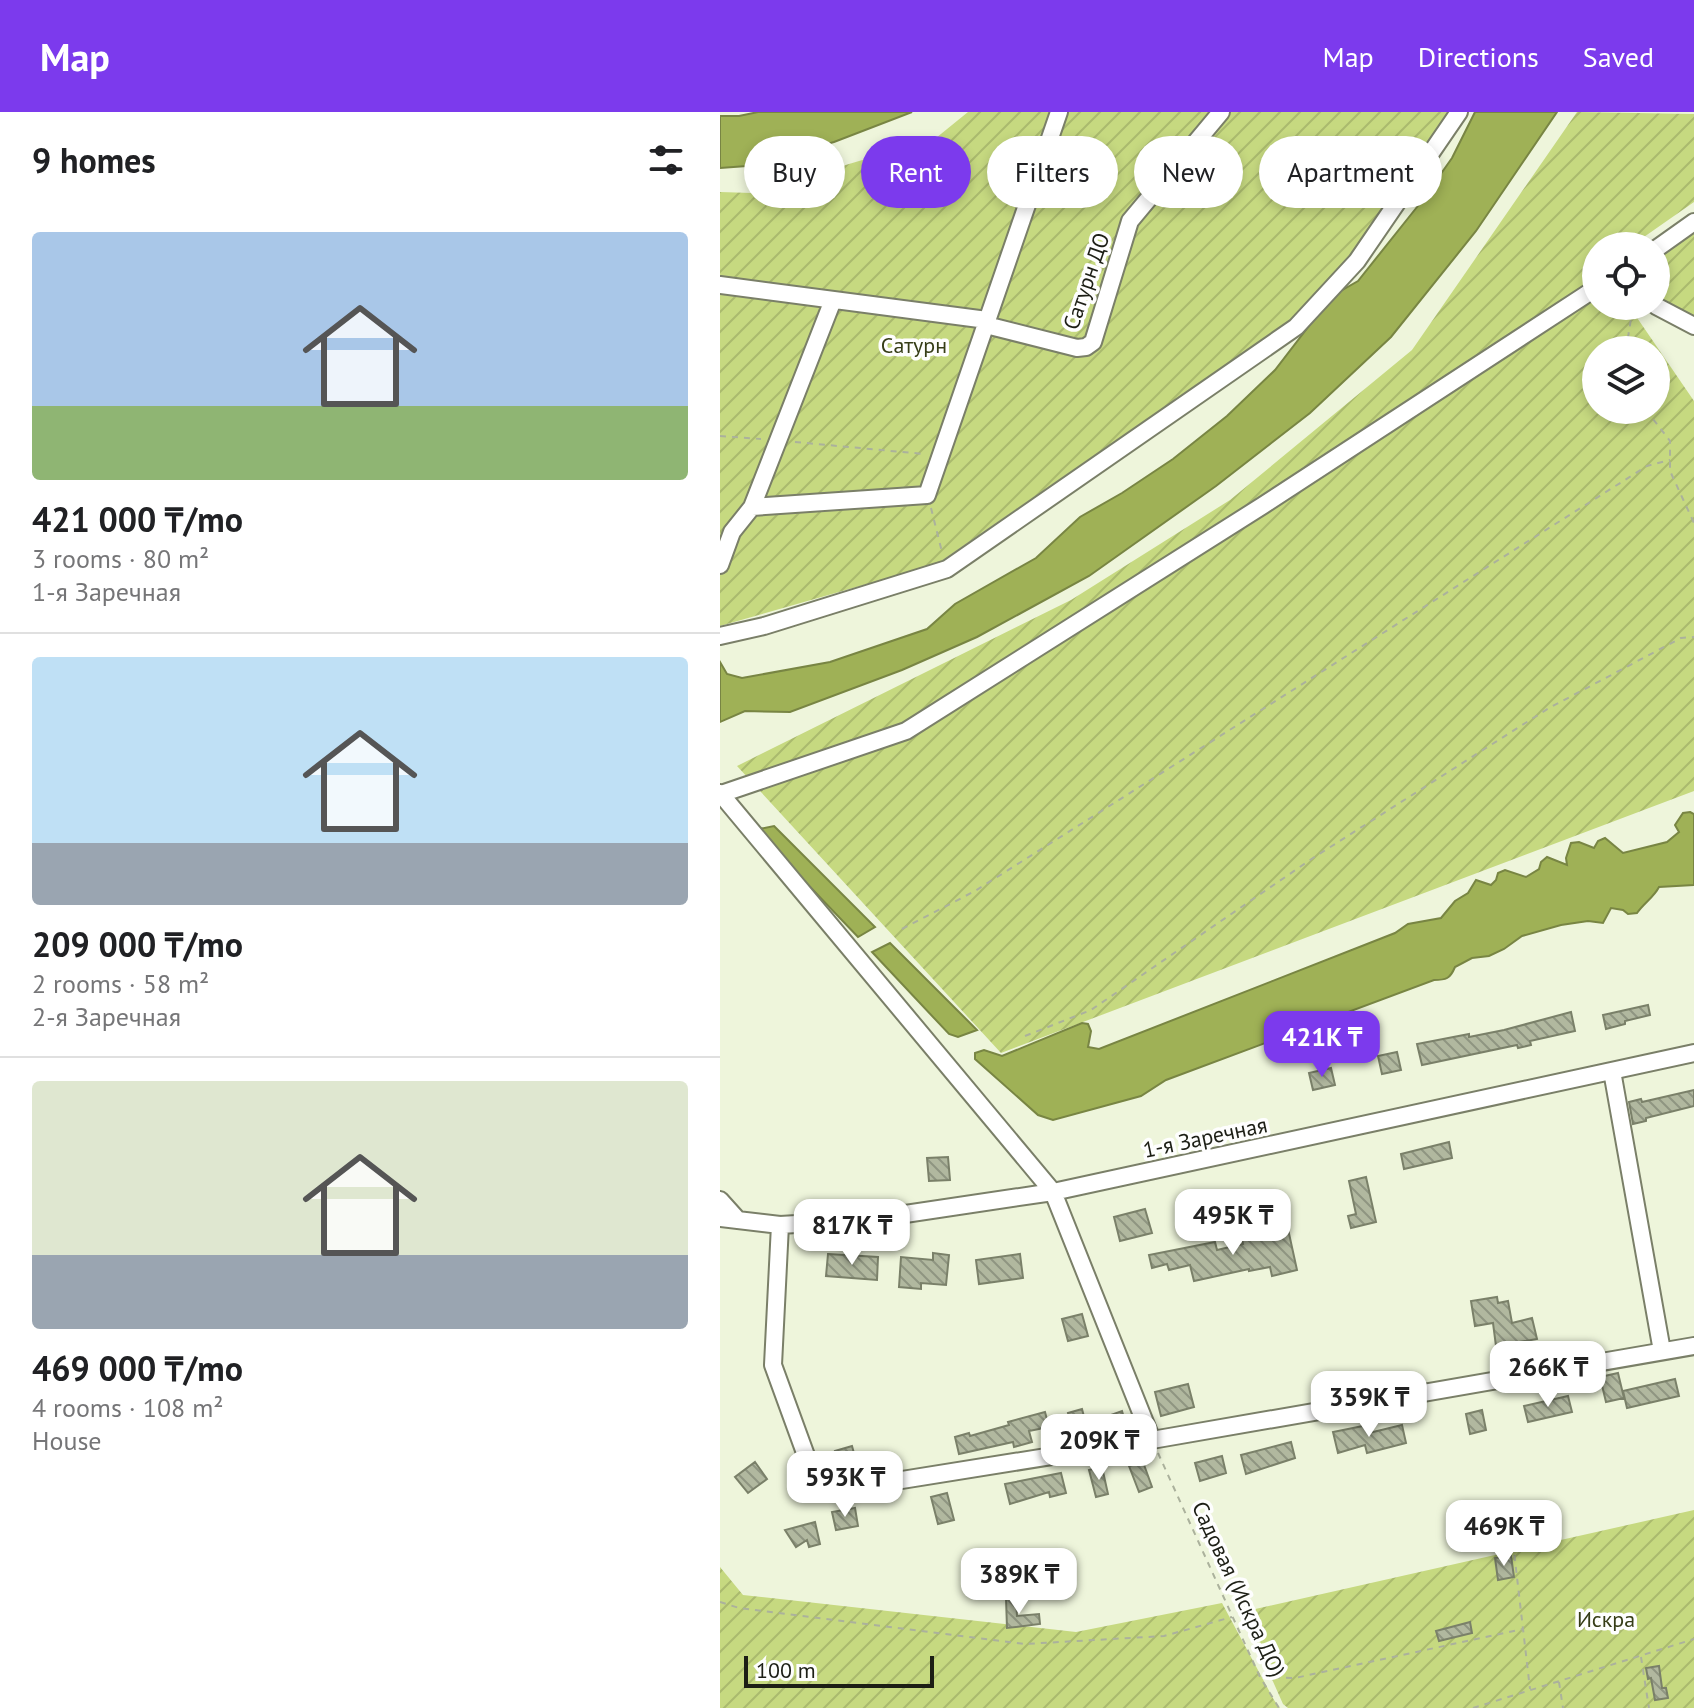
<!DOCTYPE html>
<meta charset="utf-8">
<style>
body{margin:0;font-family:"PT Sans",sans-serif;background:#f6f6f6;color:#202124;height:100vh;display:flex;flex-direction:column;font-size:30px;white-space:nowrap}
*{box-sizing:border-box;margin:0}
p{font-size:26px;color:#757577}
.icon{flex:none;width:44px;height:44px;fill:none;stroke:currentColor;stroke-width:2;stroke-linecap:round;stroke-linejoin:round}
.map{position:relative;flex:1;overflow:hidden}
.sheet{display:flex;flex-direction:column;background:#fff;width:720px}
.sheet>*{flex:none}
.top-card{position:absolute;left:24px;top:24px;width:760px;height:72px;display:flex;gap:16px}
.fabs{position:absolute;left:862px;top:120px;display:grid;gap:16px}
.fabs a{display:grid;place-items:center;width:88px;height:88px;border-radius:50%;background:#fff;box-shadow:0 4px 12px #0003;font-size:40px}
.scale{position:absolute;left:24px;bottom:20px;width:190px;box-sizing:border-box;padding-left:8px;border:4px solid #1d1f16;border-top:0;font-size:22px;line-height:28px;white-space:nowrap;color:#1d1f16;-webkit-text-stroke:6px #fefefe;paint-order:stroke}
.price{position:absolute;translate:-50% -68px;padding:0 18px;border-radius:16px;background:#fff;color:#222;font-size:26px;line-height:52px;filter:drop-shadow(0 2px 4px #0008)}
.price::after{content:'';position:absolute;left:50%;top:48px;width:24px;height:18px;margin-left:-12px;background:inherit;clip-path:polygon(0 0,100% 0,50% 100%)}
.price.active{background:#7c3aed;color:#fff}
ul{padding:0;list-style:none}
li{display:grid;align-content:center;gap:16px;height:424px;padding:0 32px}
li+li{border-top:2px solid #e0e0e0}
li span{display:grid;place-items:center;height:248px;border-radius:8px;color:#555}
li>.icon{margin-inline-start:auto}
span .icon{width:144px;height:144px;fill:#fffc;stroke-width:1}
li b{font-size:34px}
h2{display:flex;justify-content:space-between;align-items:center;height:96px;padding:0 32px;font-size:34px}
.pill{padding:0 28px;border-radius:36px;background:#fff;box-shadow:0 4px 12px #0003;font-size:28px;line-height:72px}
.pill.active{background:#7c3aed;color:#fff}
header{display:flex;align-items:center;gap:48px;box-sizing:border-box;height:112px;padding:0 40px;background:#7c3aed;color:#fff}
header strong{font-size:38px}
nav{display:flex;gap:44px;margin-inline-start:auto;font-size:28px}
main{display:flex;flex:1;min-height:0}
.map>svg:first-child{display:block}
</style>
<header>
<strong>Map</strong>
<nav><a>Map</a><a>Directions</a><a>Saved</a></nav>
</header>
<main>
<section class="sheet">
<h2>9 homes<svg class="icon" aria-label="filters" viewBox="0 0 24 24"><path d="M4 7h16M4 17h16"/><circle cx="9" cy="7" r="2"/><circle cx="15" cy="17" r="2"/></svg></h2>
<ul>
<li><span style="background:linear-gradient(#a9c7e8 70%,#8fb573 0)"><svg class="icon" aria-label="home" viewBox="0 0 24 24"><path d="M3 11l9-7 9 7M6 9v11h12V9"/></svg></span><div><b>421 000 ₸/mo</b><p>3 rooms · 80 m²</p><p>1-я Заречная</p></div></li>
<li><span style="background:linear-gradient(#bfe0f5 75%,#9aa5b1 0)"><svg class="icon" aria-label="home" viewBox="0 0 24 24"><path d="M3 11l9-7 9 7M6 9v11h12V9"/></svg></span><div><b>209 000 ₸/mo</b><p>2 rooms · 58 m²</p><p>2-я Заречная</p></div></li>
<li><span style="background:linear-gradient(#dfe7d0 70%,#9aa5b1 0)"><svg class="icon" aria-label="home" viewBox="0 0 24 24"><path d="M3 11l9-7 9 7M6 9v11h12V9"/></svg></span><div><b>469 000 ₸/mo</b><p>4 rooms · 108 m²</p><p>House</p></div></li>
</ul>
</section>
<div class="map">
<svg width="974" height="1596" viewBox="0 0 974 1596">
<defs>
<pattern id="garden-furrows" width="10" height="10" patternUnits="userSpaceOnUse" patternTransform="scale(2)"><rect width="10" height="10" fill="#c6d980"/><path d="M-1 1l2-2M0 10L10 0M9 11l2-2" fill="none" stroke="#aaba6e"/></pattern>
<pattern id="building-back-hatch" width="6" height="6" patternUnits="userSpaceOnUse" patternTransform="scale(2)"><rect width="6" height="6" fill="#b1b89f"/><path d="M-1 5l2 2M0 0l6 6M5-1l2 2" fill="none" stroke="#8f9581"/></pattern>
</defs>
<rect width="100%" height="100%" fill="#eef5db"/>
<!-- garden -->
<path fill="url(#garden-furrows)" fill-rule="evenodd" d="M248 0H729L631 144 573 206 217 452 0 514V80L32 81 216 26Z
M857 0 974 2V90L911 134H876V194H909L974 289V679L281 941 17 654 351 488 510 388 692 238ZM876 238H936V298H876Z
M974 115V207L936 184V141Z
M974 1398V1596H568L563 1592 522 1500Z
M0 1455 23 1483 356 1520 502 1491 554 1588 560 1596H0Z"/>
<!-- water -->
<path fill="#9fb156" stroke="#788543" stroke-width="2" d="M38 0H192L114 30 27 54 0 56V4H19Z
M755 0H837L756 119 671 225 590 301 496 374 369 464 257 525 182 558 70 600 25 599 0 610V550L7 562 22 566 110 550 207 517 235 492 316 446 360 405 402 381 453 347 507 304 555 258 612 184 638 169 701 90 732 46Z
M970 700 974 702V773L939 775C934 785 924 791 917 801L908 802 903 798 891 796 883 811 868 809 841 813 802 824 784 837 769 844 752 846 735 855C730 867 726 868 714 868L446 968 421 984 333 1008 318 1003 255 947V941L264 938 282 944 362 911 368 912 371 919 368 935 379 937 675 821 688 812 721 806 735 789 748 781 756 768 771 773 776 768 778 761 785 758 806 765 819 757 821 750 827 745 847 753 846 746 851 731 859 730 874 736 878 729 885 726 903 741 947 730 959 720 955 713 963 701Z
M54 714 155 815 138 825 47 730 39 717Z
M170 831 257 918 238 925 229 922 152 840Z"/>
<!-- building -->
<path fill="url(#building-back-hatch)" stroke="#7a8069" stroke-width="2" d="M928 893 930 903 905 909V912L886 917 883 903Z
M851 900 855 919 810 929 811 933 798 936 797 933 702 953 697 932 749 922V925L784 918Z
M677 940 681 958 662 962 658 944Z
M611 956 615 973 593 978 589 961Z
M974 978V994L926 1006V1009L913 1012 909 990 921 987 922 990Z
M729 1030 732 1046 684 1057 681 1042Z
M228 1045 230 1068 209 1069 207 1046Z
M646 1065 656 1110 631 1116 628 1104 636 1102 629 1069Z
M425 1097 432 1121 400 1129 394 1105Z
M568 1117 577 1158 552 1164 550 1155 529 1159V1157L474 1169 470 1153 449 1158 447 1152 432 1156 429 1143 495 1130 497 1138 523 1132 522 1127Z
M213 1141 229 1143 226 1173 201 1171V1177L179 1175 181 1145 213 1148Z
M108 1142 158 1145 157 1168 106 1164Z
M300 1142 303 1166 259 1172 256 1148Z
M777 1185 778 1191 788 1189 792 1211 812 1206 817 1227 776 1234 773 1211 755 1214 751 1189Z
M362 1202 368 1224 348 1229 342 1207Z
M898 1261 904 1286 886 1290 880 1265Z
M955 1267 959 1284 907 1296 903 1279Z
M468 1272 474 1295 441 1304 435 1280Z
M848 1284 852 1300 808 1310 804 1294Z
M362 1297 368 1320 354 1324 348 1301Z
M762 1298 766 1318 750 1322 746 1302Z
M402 1299 406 1313 374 1320 371 1310Z
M325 1300 329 1315 309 1319 312 1330 294 1335 293 1330 239 1342 235 1325 249 1321 250 1324 289 1313 288 1310Z
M648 1313 649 1321 682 1313 686 1331 647 1341 645 1333 618 1341 613 1320Z
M571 1330 575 1346 526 1362 521 1343Z
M132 1334 138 1356 121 1360 115 1339Z
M502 1344 506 1361 480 1369 475 1351Z
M35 1350 47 1367 28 1381 15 1365Z
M423 1350 432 1375 419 1380 409 1354Z
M382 1355 388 1382 376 1385 369 1358Z
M341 1361 346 1381 330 1385 329 1380 290 1392 285 1372Z
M227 1381 234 1408 218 1412 211 1385Z
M135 1396 138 1414 116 1418 112 1400Z
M95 1410 100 1432 89 1435 87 1428 76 1435 65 1418Z
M791 1444 794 1465 778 1468 775 1446Z
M286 1486H296L297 1504 319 1502 320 1512 287 1516Z
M750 1510 752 1521 719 1529 716 1519Z
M939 1554 942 1576H946L948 1586 935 1588 931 1566 928 1567 926 1556Z"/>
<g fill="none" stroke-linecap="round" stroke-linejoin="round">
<defs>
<path id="street" d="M936 137 974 110
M0 173 267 208
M936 194 974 214
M266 213 357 236 366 235 373 230 410 109 501 0
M32 395 207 383 339 0
M0 453 12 420 32 395 113 188
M0 524 44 514 227 457 576 215 637 149 739 0
M0 681 333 1080 432 1328
M1 682 186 619 542 394 876 176
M892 959 942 1239
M0 1088 18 1108
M0 1106 60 1113 145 1108 333 1080 974 941
M60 1113 53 1253 96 1371 99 1376 107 1380 432 1328 974 1234"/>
</defs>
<!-- street casing -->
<use href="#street" stroke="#7a7f68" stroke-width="20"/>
<!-- path -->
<path stroke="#abb19c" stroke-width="2" stroke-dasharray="6 6" stroke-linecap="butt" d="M906 238 913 194
M926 298 950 329V359L974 411
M0 324 41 327
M75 330 204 342
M211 396 222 440
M182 817 255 779 927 354 950 348
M305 924 371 898 593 746 829 596 961 526 974 525
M438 1341 540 1565 559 1596
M793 1431 810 1577
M0 1490 19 1496 305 1532 444 1524 512 1505
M921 1545 929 1596
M542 1565 575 1566 803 1517
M839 1570 843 1596
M753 1596 974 1527"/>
<!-- street -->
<use href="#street" stroke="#fff" stroke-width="16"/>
</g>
<g text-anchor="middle" stroke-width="7" stroke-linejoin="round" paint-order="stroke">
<!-- street labels -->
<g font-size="22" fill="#1d1f16" stroke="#fefefe">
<text transform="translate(366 169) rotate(-71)" y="8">Сатурн ДО</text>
<text transform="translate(485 1025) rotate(-12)" y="8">1-я Заречная</text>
<text transform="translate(519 1477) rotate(65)" y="8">Садовая (Искра ДО)</text>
</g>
<!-- park labels -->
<g font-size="22" fill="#363d17" stroke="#fefefe">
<text x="194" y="241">Сатурн</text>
<text x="886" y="1515">Искра</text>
</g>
</g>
</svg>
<div class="fabs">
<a><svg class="icon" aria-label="locate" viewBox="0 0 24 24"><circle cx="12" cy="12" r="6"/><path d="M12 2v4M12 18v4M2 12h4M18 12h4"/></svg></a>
<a><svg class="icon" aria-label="layers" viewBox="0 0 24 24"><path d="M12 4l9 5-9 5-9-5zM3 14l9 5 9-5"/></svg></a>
</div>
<div class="scale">100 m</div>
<b class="price active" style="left:602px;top:967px">421K ₸</b>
<b class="price" style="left:513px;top:1145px">495K ₸</b>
<b class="price" style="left:132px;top:1155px">817K ₸</b>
<b class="price" style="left:828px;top:1297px">266K ₸</b>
<b class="price" style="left:649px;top:1327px">359K ₸</b>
<b class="price" style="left:379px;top:1370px">209K ₸</b>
<b class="price" style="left:125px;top:1407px">593K ₸</b>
<b class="price" style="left:784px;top:1456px">469K ₸</b>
<b class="price" style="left:299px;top:1504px">389K ₸</b>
<div class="top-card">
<a class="pill">Buy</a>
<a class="pill active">Rent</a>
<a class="pill">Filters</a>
<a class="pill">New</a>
<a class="pill">Apartment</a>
</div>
</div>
</main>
